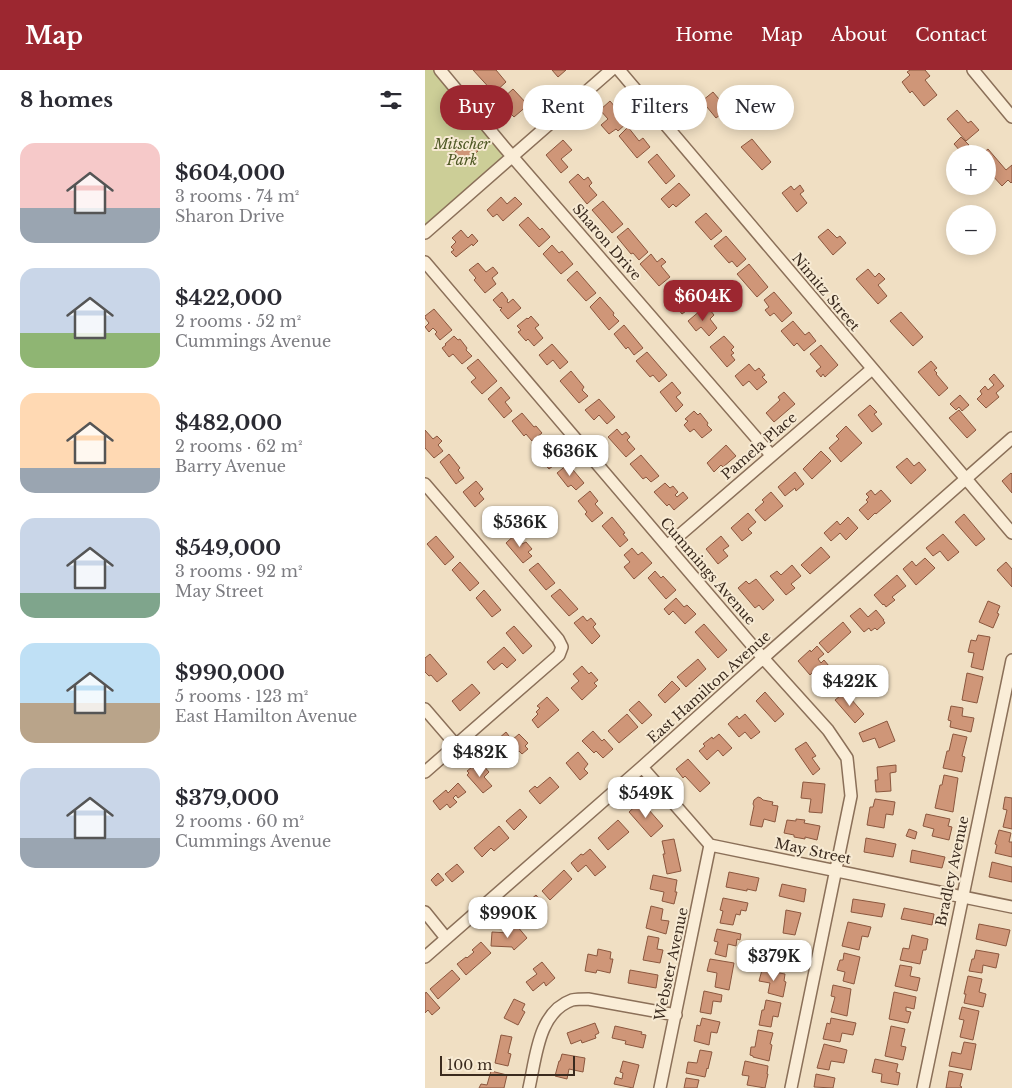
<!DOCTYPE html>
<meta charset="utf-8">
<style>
body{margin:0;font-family:"Libre Baskerville",serif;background:#f7f7f7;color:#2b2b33;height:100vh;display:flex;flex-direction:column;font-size:19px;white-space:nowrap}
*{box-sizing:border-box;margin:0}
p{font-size:16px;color:#7c7c81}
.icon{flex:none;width:28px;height:28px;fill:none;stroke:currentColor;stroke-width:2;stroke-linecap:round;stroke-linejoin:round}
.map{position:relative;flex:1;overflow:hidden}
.drawer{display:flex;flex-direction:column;background:#fff;width:425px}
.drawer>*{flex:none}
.top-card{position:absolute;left:15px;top:15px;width:475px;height:45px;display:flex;gap:10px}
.fabs{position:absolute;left:521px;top:75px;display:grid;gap:10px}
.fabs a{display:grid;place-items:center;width:50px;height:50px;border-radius:50%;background:#fff;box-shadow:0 2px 12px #0003;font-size:25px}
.scale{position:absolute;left:15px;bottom:12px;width:135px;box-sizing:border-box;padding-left:5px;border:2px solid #3a2a1e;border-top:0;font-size:14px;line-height:18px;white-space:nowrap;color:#3a2a1e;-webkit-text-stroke:4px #f7ead3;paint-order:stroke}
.price{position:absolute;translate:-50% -42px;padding:0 11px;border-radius:10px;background:#fff;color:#222;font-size:16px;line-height:32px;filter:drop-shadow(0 1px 2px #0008)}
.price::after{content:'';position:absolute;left:50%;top:30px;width:15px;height:11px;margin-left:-8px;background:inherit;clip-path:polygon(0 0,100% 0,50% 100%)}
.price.on{background:#9c2730;color:#fff}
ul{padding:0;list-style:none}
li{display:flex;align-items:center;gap:15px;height:125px;padding:0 20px}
li span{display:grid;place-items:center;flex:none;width:140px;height:100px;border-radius:15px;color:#555}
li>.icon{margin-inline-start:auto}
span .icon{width:60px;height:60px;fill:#fffc;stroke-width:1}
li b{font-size:21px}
h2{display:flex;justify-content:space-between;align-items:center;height:60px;padding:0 20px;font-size:21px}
.pill{padding:0 18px;border-radius:22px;background:#fff;box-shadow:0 2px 12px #0003;font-size:18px;line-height:45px}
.pill.on{background:#9c2730;color:#fff}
header{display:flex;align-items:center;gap:30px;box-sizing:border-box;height:70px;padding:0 25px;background:#9c2730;color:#fff}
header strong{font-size:24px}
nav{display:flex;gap:28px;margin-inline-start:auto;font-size:18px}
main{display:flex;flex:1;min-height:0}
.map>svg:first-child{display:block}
</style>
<header>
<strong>Map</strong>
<nav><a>Home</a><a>Map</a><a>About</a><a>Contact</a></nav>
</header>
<main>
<section class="drawer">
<h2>8 homes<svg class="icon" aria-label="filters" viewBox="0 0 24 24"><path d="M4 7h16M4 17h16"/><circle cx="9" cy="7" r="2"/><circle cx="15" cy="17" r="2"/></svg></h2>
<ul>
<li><span style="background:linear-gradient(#f6c9c9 65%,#9aa5b1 0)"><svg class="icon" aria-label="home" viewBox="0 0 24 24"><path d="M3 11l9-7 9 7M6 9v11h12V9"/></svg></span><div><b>$604,000</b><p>3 rooms · 74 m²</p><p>Sharon Drive</p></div></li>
<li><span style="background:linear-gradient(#c9d6e8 65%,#8fb573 0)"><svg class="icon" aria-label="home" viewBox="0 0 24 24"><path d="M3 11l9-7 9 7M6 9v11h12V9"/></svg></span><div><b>$422,000</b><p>2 rooms · 52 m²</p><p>Cummings Avenue</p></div></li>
<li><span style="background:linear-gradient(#ffd9b3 75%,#9aa5b1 0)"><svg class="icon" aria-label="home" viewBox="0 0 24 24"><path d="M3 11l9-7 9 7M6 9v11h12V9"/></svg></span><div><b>$482,000</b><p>2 rooms · 62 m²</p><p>Barry Avenue</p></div></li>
<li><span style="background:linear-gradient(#c9d6e8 75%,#7fa58c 0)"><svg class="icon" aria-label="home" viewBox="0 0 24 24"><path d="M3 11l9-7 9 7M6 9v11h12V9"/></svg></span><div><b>$549,000</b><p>3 rooms · 92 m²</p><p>May Street</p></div></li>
<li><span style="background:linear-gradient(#bfe0f5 60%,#b9a48a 0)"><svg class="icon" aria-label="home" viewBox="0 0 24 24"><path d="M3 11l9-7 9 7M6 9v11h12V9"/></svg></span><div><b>$990,000</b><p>5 rooms · 123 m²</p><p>East Hamilton Avenue</p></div></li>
<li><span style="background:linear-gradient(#c9d6e8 70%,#9aa5b1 0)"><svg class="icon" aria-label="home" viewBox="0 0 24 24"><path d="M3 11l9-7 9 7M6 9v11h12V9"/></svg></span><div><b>$379,000</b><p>2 rooms · 60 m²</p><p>Cummings Avenue</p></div></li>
</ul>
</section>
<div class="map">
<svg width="587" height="1018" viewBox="0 0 587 1018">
<rect width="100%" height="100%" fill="#f0dfc3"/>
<!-- green -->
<path fill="#ccce97" d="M0 0H15L87 85 0 163Z"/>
<!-- building -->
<path fill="#cf9678" stroke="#8b573e" d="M48 0H71L81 12 69 23Z
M127 0H141L133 7Z
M485 0H500L505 6 500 10 512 25 499 36 487 21 485 23 477 12 485 5 482 2Z
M88 19 103 35 89 47 82 40 85 36 78 28Z
M288 22 305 42 309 38 317 47 307 56 301 48 299 50 295 45 291 48 277 31Z
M185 31 203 52 193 61 191 59 184 64 176 55 183 49 175 40Z
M532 40 543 53 546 51 554 60 541 71 522 49Z
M203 57 214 71 218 68 225 77 212 88 194 66Z
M536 67 544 75 536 82 529 74Z
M327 69 346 92 337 100 316 77Z
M43 70 53 81 39 94 29 83Z
M138 70 147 80 136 89 143 97 136 103 121 85Z
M563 79 581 100 587 95V112L586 113 583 110 577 116 567 105 563 109 562 108V84H557Z
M232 84 250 106 241 114 223 92Z
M153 104 159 110 163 107 167 113 164 116 172 125 162 134 144 112Z
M254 113 265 125 251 137 248 134 244 138 236 129Z
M375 115 379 121 375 124 382 133 372 142 357 123 366 116 369 120Z
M76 127 82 134 90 127 97 134 78 151 72 144 68 147 62 140Z
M178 131 198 154 187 163 167 140Z
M281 143 297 161 286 170 270 152Z
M103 147 115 160 117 158 125 167 114 177 94 155Z
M203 158 223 182 214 190 208 183 206 184 192 167Z
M403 159 412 168 415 166 421 173 408 185 393 167Z
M36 160 43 168 47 164 53 171 48 176 47 174 31 187 26 182 29 180 26 177 31 172 27 168Z
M301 166 321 189 312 197 307 191 304 193 289 176Z
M127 175 134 183 137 181 148 194 136 204 118 184Z
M226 184 232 192 237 188 241 192 236 196 245 207 234 216 215 194Z
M53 193 61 202 68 197 73 203 67 208 71 214 60 223 49 210 51 208 44 200Z
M324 194 343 217 332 227 312 204Z
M443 199 450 207 454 203 460 209 453 215 462 226 453 234 431 209Z
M152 201 171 223 161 231 142 210Z
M249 213 268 236 257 244 239 221Z
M77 222 83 230 82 231 83 233 88 229 96 238 83 249 75 240 77 238 76 237 75 238 68 230Z
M349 222 367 243 357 252 349 243 345 246 340 240 344 237 339 230Z
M175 227 189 243 188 245 194 251 184 260 165 237Z
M9 239 27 260 15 270 10 264 12 262 8 258 4 262 0 257 4 253 0 248V246Z
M276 240 280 244 285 240 289 245 285 249 292 258 284 266 276 257 271 261 263 251Z
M476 242 498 267 488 276 465 251Z
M106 246 114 255 110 258 118 268 109 276 103 269 101 271 93 262 96 260 92 256 102 248 103 249Z
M368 251 380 265 384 262 391 271 379 281 372 273 369 276 356 261Z
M199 255 218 278 209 285 203 277 201 279 189 264Z
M29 266 33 270 35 269 42 278 41 280 47 286 37 294 28 284 24 287 17 278 21 275 20 274Z
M299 266 309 277 306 280 309 283 306 285 310 290 302 297 285 277Z
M127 274 143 292 135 299 128 290 122 295 114 285Z
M396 275 413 295 400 307 398 304 396 307 391 301 396 297 385 284Z
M222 282 242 305 234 312 228 305 225 307 211 291Z
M53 289 72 311 57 324 46 312 51 308 42 298Z
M506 291 512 298 509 300 512 303 511 304 523 318 514 326 493 302Z
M324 294 330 301 334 298 340 305 337 307 342 312 332 320 324 311 318 316 310 306Z
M146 301 159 317 157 320 163 326 154 333 135 311Z
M569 304 579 316 571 323 574 327 561 338 552 329 557 324 555 321 560 316 563 320 569 315 564 309Z
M247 312 256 323 251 327 258 335 251 342 235 322Z
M76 317 85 328 80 332 87 341 79 348 63 329Z
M359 322 370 334 349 352 341 343 355 330 353 327Z
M535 325 544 335 537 341 534 337 531 340 525 334Z
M174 329 190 347 182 354 174 345 169 350 160 340Z
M445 335 452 342 449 344 457 354 447 362 433 345Z
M534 340 551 360 542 368 524 348Z
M269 341 273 345 275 343 283 353 282 355 287 360 277 368 269 359 265 362 259 355 263 351 260 349Z
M97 343 109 357 111 356 117 363 107 371 101 364 99 366 87 351Z
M421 356 437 373 416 392 404 378 414 369 411 366Z
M192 359 197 365 201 362 205 367 202 370 210 379 201 387 183 367Z
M0 360 8 369 12 366 17 371 13 375 18 381 9 388 0 378Z
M121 369 129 379 123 383 132 393 124 399 108 381Z
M301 375 311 386 298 397 296 395 289 402 282 393Z
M396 381 406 391 387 409 378 399Z
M24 384 35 398 33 400 39 408 31 414 15 392Z
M216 385 234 406 226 412 221 407 218 409 205 394Z
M482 388 489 396 494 392 501 400 486 414 471 397Z
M143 394 159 413 151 420 146 415 143 417 132 403Z
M370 402 379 414 371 421 370 418 360 426 353 417Z
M586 403 587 404V423L577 411Z
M51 411 58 419 54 423 59 429 50 437 38 422Z
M240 413 245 418 248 416 253 422 250 425 252 427 258 422 263 428 249 440 244 434 242 436 229 422Z
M446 420 450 425 456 420 466 431 451 444 450 443 443 450 434 440 443 432 441 430 444 427 441 424Z
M165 421 173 431 170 434 178 443 167 452 160 444 162 442 153 431Z
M346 422 358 436 340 451 330 440 339 432 337 430Z
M67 438 85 459 76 467 58 446Z
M323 443 331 452 323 459 327 463 317 471 306 458Z
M539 444 560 469 551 476 530 452Z
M187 447 200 463 198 464 203 470 195 477 177 456Z
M423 447 433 458 421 470 415 463 406 471 399 463 412 451 415 455Z
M93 462 97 467 93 470 97 474 101 472 107 479 103 482 107 486 98 493 81 473Z
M518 464 534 482 523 491 515 481 508 486 501 478Z
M11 466 29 487 20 495 2 474Z
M296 466 304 476 298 480 303 486 293 494 281 479Z
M396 477 405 487 385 504 376 495Z
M207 478 213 485 217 482 227 493 209 509 199 497 205 492 199 485Z
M500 488 510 498 491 515 478 499 487 491 491 496Z
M35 492 54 513 45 521 27 500Z
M581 492 587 499V517L572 500Z
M113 493 130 513 121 520 104 500Z
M367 495 376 506 366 514 370 518 361 525 345 506 352 501 356 505Z
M230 501 236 508 238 506 251 520 241 529 223 508Z
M472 505 481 516 467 527 470 530 461 537 459 534 458 535 449 525Z
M331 509 349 530 338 540 334 535 330 538 313 518 321 511 324 514Z
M135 519 153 539 144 546 126 526Z
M59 520 76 540 67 547 51 528Z
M251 528 259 537 262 535 271 544 260 554 248 541 244 545 239 539Z
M563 531 575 536 572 543 574 544 568 558 554 552Z
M435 538 443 547 451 540 459 550H458L460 553 452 560 450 558 446 561 444 558 439 562 425 546Z
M158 546 162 551 166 548 171 554 168 557 175 566 167 574 149 553Z
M418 552 426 562 403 583 394 573Z
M279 554 302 580 293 588 270 562Z
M89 556 107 576 98 584 81 563Z
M553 565 565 567 558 600 546 597 549 583 543 582 546 570 551 571Z
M392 576 399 584 393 589 396 593 399 590 409 602 403 607 400 604 394 610 387 603 385 605 373 591 385 580 386 582Z
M79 577 91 590 82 598 77 593 69 600 62 592Z
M5 584 22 604 12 612 6 605 4 606 0 602V588Z
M273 589 281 599 261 617 252 607Z
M157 596 164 604 166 602 173 610 169 613 172 616 157 630 146 618 154 611 148 604Z
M542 603 558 607 552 633 537 630Z
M247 611 255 619 240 633 233 625Z
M47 614 55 623 35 641 27 631Z
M340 622 359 644 350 652 331 631Z
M420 622 439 644 430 653 410 630Z
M122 627 134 640 113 658 107 650 113 644 111 642 115 638 112 636Z
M214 631 227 645 217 654 204 640Z
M526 636 538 638 537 646 549 648 546 662 525 657 526 651 523 650Z
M202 644 213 657 194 673 183 661Z
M320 644 335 662 326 669 320 662 314 667 303 654 312 646 314 649Z
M462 651 470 671 454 678 450 668 438 672 434 663Z
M168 661 177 671 179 669 188 679 178 688 171 681 169 683 157 671Z
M81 662 87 670 94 664 103 673 100 676 103 679 97 684 94 681 88 686 81 677 79 678 72 670Z
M294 664 307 678 298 686 293 680 282 690 274 681 280 676 278 674 287 667 288 669Z
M528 664 542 667 537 686 540 687 537 702 518 698 522 681H524Z
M381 672 391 686 387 688 395 699 388 705 370 679Z
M153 682 163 694 159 699 163 703 155 710 141 693Z
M263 689 285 713 275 722 260 706 258 708 251 699Z
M57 694 64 702 59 707 67 716 58 723 42 705 44 703 42 701 47 697 49 699 51 697 52 698Z
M471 695V702L465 703 466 721 451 722 450 710H453L452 697Z
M519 705 533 708 528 742 510 738 515 715H517Z
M125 707 134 717 115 734 104 721 110 716 112 718Z
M378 712 400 714 397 743 384 742 386 729 376 728Z
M33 713 41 722 33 728 31 725 28 728 32 732 25 738 22 734 15 740 8 731 21 720 23 723Z
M333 727 336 728 338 730 348 732 347 735 353 736 350 752 339 749 337 757 325 755 329 736 328 734 329 730Z
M580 727 587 728V759L578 757 582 740 578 739Z
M450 729 470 732 468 745 461 744 459 758 442 755 445 737H448Z
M216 731 238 756 226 767 204 742Z
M95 739 102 747 89 760 81 751Z
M501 744 525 749 523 756 527 757 524 770 507 766 509 759 498 756Z
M371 749 380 750 379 753 395 756 392 770 380 767V769L369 767V765L359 763 362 750 371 751Z
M193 750 204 762 183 780 173 768Z
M74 756 84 768 69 781 66 778 57 787 49 778Z
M484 759 492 762 490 769 481 766Z
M574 760 586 763 584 772H587V787L570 783 572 775 570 774Z
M441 768 471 774 468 787 439 782Z
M249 769 256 801 242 804 238 784H240L237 771Z
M165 779 181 797 170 806 161 795 153 802 146 793 156 784 158 785Z
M487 780 520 787 517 798 485 792Z
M567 792 587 797V812L564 807Z
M32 794 39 802 27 812 20 804Z
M139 800 147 809 125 830 117 821Z
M304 802 334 808 331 821 322 819V821L301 817Z
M13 803 19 810 11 816 6 810Z
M228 805 252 810 250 822H252L249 834 237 831 239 822 225 819Z
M357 814 381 819 379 832 354 826Z
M111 825 121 837 100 855 92 846 107 833 105 830Z
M298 828 323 833 321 841 316 840 315 845 311 844 308 855 295 853 298 841 295 840Z
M428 829 460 834 457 847 426 842Z
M226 836 238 839 236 850 244 851 241 864 221 858Z
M479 838 509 844 507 855 476 849Z
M361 840 376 843 370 865 358 863Z
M423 852 446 857 443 867 437 866 434 880 417 876Z
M554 854 585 860 581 876 551 869Z
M92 856 102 868 89 880 87 877 66 876 67 862 84 863Z
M292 859 316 864 315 870 312 869 311 876 303 874 301 887 290 884 293 872 289 871Z
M487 865 503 869 501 880H498L495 894 475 890 478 878 484 879Z
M223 866 234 868 232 879 238 880 235 893 218 890Z
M354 871 369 874 364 898 349 895Z
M56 872 66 883 41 905 32 894 41 887 42 888 49 882 47 880Z
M173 879 186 882 185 889H188L185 903 172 900 171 903 160 901 163 884 172 886Z
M551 880 574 884 571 898 558 895 557 903 544 901 547 889H549Z
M419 883 435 887 429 914 418 911 420 902 412 900 415 890H418Z
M285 889 309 893 304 920 290 917 292 903 282 901Z
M117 892 130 908 121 916 119 912 108 921 101 912 112 904 108 899Z
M475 895 487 897 485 906 495 908 492 921 470 916Z
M27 900 35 909 13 929 5 919Z
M205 900 233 905 231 918 203 913Z
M337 900 360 904 359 911 361 912 358 927 343 923 345 913 334 911Z
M543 906 557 909 554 922 561 924 558 937 539 933 541 924H539Z
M408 915 426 919 422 946 406 942 410 927 406 926Z
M279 921 297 925 296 932 288 931 286 944 275 942Z
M1 922 15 938 7 945 3 940 0 943V924Z
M469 922 491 927 489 939 481 937V941L486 942 483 953 464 949Z
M89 929 100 934 97 940 100 942 93 955 79 948Z
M341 930 356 933 353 947 348 946 346 957 334 955 337 940H339Z
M537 937 554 941 548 970 535 967 539 950 534 949Z
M277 948 295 952 292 963 286 962 284 975 269 971 272 955 275 956Z
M406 948 431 953 428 965 417 963 415 972 398 969 402 953 405 954Z
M170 953 174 963 170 965 171 968 157 973 156 970 146 974 142 963Z
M190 956 217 962 216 964 221 965 218 978 200 974 201 971 187 968Z
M466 956 480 959 476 976 481 977 478 990 460 986Z
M333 960 348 963 345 974 347 975 344 991 328 987V986L325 985 326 977H330Z
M76 965 87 967 83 983 86 984 83 996 70 993Z
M539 972 551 974 546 1000 524 996 527 982 536 984Z
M399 974 422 980 419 993 406 991 404 1000 392 998Z
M275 980 287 982 283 999 282 998 280 1007 261 1003 263 992 272 993Z
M137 984 160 988 158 1002 144 999 142 1009 130 1006 134 991H135Z
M450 989 473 994 471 1002 475 1003 473 1015 456 1012 457 1004 447 1002Z
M198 991 214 995 208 1018 189 1014 191 1007 197 1009 198 1003 195 1002Z
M320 991 343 996 342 1004H343L340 1018 322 1015 324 1006 317 1005Z
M66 1001 82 1005 79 1018H54L56 1014 62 1015Z
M524 1001 538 1004 535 1016 537 1017 536 1018H521Z
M391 1004 410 1008 408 1018 389 1017Z
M261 1008 274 1010 272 1018H259Z"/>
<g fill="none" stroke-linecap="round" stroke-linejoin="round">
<defs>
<path id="minor" d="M15 0 79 77 346 385
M194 0 587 463
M548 0 587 47
M0 163 186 0
M0 192 242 476 338 588 403 660 422 688 426 726 366 1018
M0 414 133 569 137 577 134 585 0 702
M242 476 447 299
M0 639 31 675
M217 697 285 775 587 837
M0 842 21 868
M0 887 217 697 347 580 587 368
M104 1018C111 988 113 942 147 930 152 929 158 929 163 929L251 945
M235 1018 285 775
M498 1018 587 590"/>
</defs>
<!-- minor casing -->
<use href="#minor" stroke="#8b7059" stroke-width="14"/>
<!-- minor -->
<use href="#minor" stroke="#faedd7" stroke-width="11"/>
</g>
<g text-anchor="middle" stroke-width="4" stroke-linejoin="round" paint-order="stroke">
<!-- park labels -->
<g font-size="14" font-style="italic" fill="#4e5824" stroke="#f7ead3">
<text x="37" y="79">Mitscher<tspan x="37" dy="16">Park</tspan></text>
</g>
<!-- street labels -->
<g font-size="14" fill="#3a2a1e" stroke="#f7ead3">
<text transform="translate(182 172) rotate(49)" y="5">Sharon Drive</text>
<text transform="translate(401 222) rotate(50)" y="5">Nimitz Street</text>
<text transform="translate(334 376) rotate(-41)" y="5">Pamela Place</text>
<text transform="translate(283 501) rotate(49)" y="5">Cummings Avenue</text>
<text transform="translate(284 617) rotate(-42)" y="5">East Hamilton Avenue</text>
<text transform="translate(388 781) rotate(12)" y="5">May Street</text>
<text transform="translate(527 801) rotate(-78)" y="5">Bradley Avenue</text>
<text transform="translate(246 894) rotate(-78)" y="5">Webster Avenue</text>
</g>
</g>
</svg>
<div class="fabs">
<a>+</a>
<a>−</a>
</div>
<div class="scale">100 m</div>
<b class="price on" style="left:278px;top:252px">$604K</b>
<b class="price" style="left:145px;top:407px">$636K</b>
<b class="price" style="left:95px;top:478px">$536K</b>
<b class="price" style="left:425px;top:637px">$422K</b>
<b class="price" style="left:55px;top:708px">$482K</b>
<b class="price" style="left:221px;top:749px">$549K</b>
<b class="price" style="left:83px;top:869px">$990K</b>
<b class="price" style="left:349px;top:912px">$379K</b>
<div class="top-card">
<a class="pill on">Buy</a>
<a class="pill">Rent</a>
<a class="pill">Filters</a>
<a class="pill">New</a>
</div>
</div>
</main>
